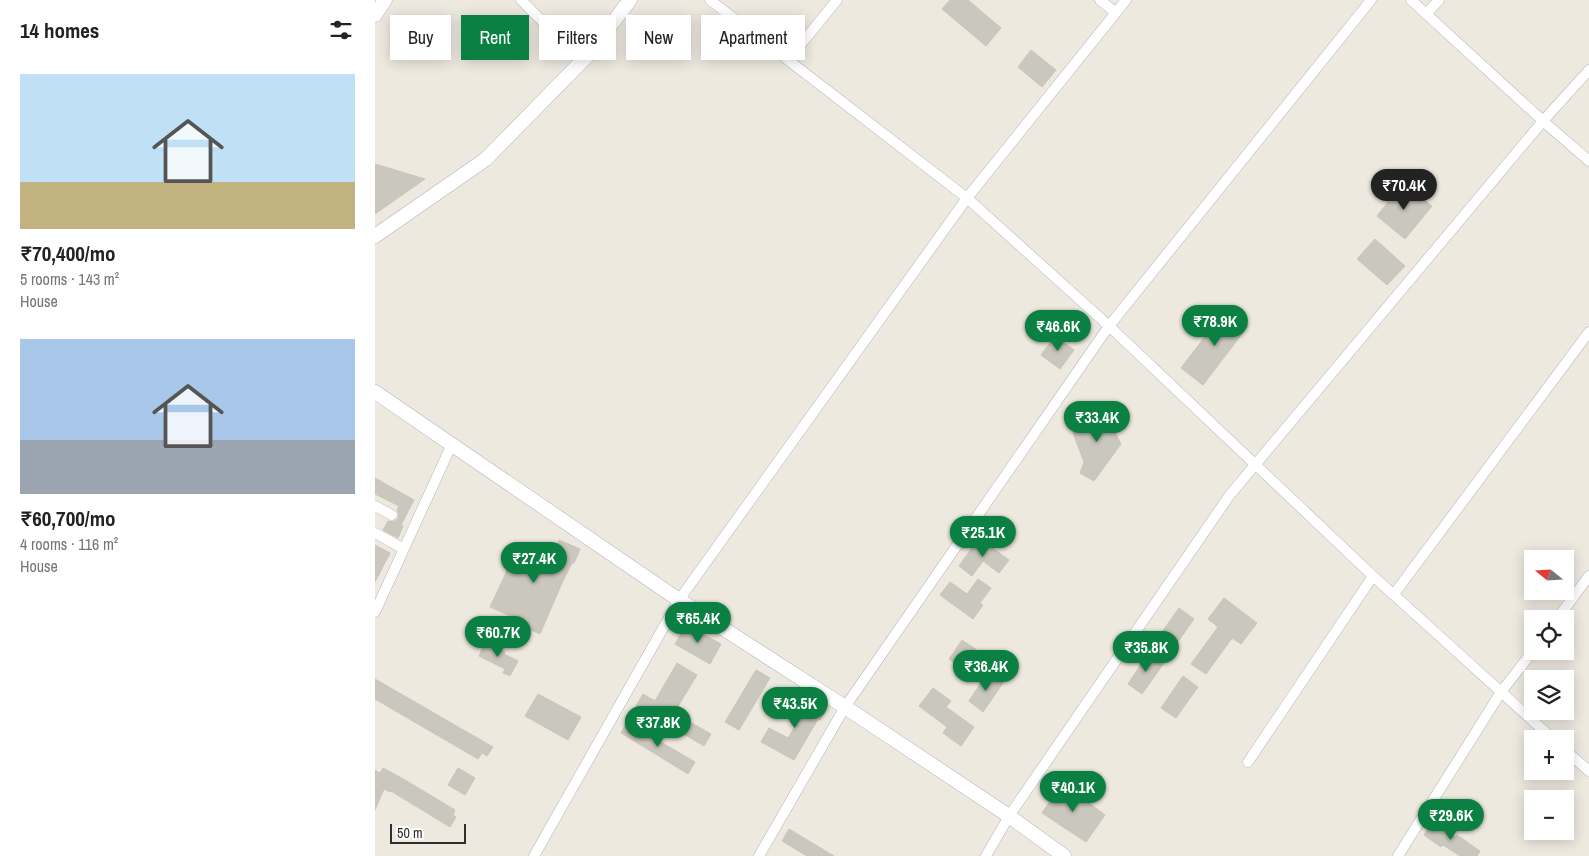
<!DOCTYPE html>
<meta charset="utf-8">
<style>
body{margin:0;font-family:"Archivo Narrow",sans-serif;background:#f6f6f6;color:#222;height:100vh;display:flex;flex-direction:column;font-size:19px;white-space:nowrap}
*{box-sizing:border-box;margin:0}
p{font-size:16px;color:#767676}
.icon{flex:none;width:28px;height:28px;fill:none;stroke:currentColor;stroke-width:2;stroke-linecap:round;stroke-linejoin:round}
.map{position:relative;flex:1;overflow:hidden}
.details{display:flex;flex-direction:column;background:#fff;width:375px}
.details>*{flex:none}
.banner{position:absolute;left:15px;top:15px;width:475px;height:45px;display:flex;gap:10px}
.needle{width:32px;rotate:288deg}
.buttons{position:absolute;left:1149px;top:550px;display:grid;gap:10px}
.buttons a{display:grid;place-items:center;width:50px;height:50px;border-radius:0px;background:#fff;box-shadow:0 2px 12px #0003;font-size:25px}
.scale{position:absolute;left:15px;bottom:12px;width:76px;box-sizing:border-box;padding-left:5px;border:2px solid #2d2d2d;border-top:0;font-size:14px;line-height:18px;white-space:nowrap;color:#2d2d2d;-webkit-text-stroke:4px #fff;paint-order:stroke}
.price{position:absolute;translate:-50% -42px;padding:0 11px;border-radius:18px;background:#0b8043;color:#fff;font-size:16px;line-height:32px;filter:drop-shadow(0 1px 2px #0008)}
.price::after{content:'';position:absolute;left:50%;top:30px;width:15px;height:11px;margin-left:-8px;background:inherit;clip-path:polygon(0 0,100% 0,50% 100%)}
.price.on{background:#222;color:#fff}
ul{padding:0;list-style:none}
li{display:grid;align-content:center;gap:10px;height:265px;padding:0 20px}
li span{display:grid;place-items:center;height:155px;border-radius:0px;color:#555}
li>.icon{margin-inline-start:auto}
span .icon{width:90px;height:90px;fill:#fffc;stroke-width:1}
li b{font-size:21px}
h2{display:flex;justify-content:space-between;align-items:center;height:60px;padding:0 20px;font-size:21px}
.pill{padding:0 18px;border-radius:0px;background:#fff;box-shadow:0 2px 12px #0003;font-size:18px;line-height:45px}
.pill.on{background:#0b8043;color:#fff}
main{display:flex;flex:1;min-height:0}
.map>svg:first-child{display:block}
</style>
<main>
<section class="details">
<h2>14 homes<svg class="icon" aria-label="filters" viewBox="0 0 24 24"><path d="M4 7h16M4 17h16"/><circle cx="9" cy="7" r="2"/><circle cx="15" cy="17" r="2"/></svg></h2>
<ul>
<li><span style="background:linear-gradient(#bfe0f5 70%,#c2b280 0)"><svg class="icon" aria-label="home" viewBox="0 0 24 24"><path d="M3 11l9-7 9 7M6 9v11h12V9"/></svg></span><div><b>₹70,400/mo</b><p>5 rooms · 143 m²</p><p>House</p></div></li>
<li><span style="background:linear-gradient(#a9c7e8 65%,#9aa5b1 0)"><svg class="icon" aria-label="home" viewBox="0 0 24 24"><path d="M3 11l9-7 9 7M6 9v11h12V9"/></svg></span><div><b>₹60,700/mo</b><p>4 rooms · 116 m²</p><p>House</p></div></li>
</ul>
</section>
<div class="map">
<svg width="1214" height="856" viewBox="0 0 1214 856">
<rect width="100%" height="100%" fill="#eee9df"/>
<!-- building -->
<path fill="#cac7be" stroke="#cac5b9" d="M575 0H593L626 28 611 46 567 9Z
M656 50 681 70 667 87 643 67Z
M0 164 50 179 0 214Z
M1028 183 1057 206 1030 239 1002 216Z
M1000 239 1030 266 1012 285 982 259Z
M852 308 873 326 828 385 806 368Z
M680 336 699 350 685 369 666 355Z
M725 403 746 444 719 481 705 473 709 462 698 433 715 425 709 416Z
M0 478 39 500 26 525 28 526 23 538 8 530 13 521 18 522 23 519 24 514 22 510 24 506 0 494Z
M604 538 634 560 624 573 608 561 597 576 584 566Z
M184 540 205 549 199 563H197L187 583 165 634 145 625 147 621 115 607 145 543 177 557Z
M0 545 15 553 0 582Z
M603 579 616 588 605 603 608 605 598 619 565 595 575 582 592 594Z
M849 598 882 623 866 644 857 638 831 674 816 664 843 627 833 619Z
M804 608 819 619 797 650 782 639Z
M311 625 346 644 335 664 300 644Z
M587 640 606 653 592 672 574 659Z
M110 642 130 652 129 654 143 661 135 676 128 673 130 669 104 656Z
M774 652 789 663 767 694 753 684Z
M302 663 322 675 299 713 336 734 329 746 261 706 268 694 280 701Z
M381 670 395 678 364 730 350 722Z
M613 672 628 683 608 712 594 701Z
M808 676 823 687 801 718 786 708Z
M0 679 118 747 112 756 107 753 103 759 0 699Z
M558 688 576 701 571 707 599 727 586 746 568 733 572 727 544 706Z
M414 690 450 712 445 720 443 719 419 760 386 742 394 728 413 738 430 709 410 697Z
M163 694 206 717 193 740 150 716Z
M252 722 320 762 313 774 246 733Z
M8 768 30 780 80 810 78 815 81 817 75 827 16 791 15 792 9 789 0 810V770L5 773Z
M83 768 100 778 90 795 73 785Z
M687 783 730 815 711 842 667 813Z
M1058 822 1080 837 1082 835 1105 851 1102 856H1085L1068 845 1066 847 1049 835Z
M414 829 459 856H432L407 841Z"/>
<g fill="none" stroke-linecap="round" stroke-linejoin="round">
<defs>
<path id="street" d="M146 0 175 29 212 56
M725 0 740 12
M751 0 592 198 734 326 998 576 1178 739
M1036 0 1168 121 1214 70
M1051 14 1064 0
M413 60 462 0
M0 506 17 515
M0 533 29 549
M1019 594 1214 332
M0 612 77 444
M1182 619 1214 576
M1190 750 1214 771
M873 762 998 576
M159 856 304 600 592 198 335 0
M384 856 470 707 734 326 996 0
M611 856 634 816 854 496 1168 121 1214 161
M1023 856 1126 692 1158 651"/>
<path id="secondary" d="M0 15 10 0
M0 236 111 159 212 56 255 0
M0 392 304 600 470 707 634 816 689 856"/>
</defs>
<!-- street casing -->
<use href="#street" stroke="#b3b4c0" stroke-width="11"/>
<!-- secondary casing -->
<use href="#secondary" stroke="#b3b4c0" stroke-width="15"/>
<!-- street -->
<use href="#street" stroke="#fff" stroke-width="10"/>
<!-- secondary -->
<use href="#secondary" stroke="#fff" stroke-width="14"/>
</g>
</svg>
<div class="buttons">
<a><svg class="needle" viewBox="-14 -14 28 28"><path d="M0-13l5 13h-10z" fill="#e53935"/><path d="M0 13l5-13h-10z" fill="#767676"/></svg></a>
<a><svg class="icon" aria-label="locate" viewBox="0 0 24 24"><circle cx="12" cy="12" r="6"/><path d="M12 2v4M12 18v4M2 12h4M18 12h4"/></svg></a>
<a><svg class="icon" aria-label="layers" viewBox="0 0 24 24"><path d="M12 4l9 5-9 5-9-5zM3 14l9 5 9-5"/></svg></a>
<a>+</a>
<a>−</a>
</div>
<div class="scale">50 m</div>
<b class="price on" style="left:1029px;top:211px">₹70.4K</b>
<b class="price" style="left:840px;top:347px">₹78.9K</b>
<b class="price" style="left:683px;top:352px">₹46.6K</b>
<b class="price" style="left:722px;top:443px">₹33.4K</b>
<b class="price" style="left:608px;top:558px">₹25.1K</b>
<b class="price" style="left:159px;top:584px">₹27.4K</b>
<b class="price" style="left:323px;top:644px">₹65.4K</b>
<b class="price" style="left:123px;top:658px">₹60.7K</b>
<b class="price" style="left:771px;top:673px">₹35.8K</b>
<b class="price" style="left:611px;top:692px">₹36.4K</b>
<b class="price" style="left:420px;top:729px">₹43.5K</b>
<b class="price" style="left:283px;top:748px">₹37.8K</b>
<b class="price" style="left:698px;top:813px">₹40.1K</b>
<b class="price" style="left:1076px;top:841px">₹29.6K</b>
<div class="banner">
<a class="pill">Buy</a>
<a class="pill on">Rent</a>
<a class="pill">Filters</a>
<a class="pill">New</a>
<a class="pill">Apartment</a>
</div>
</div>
</main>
